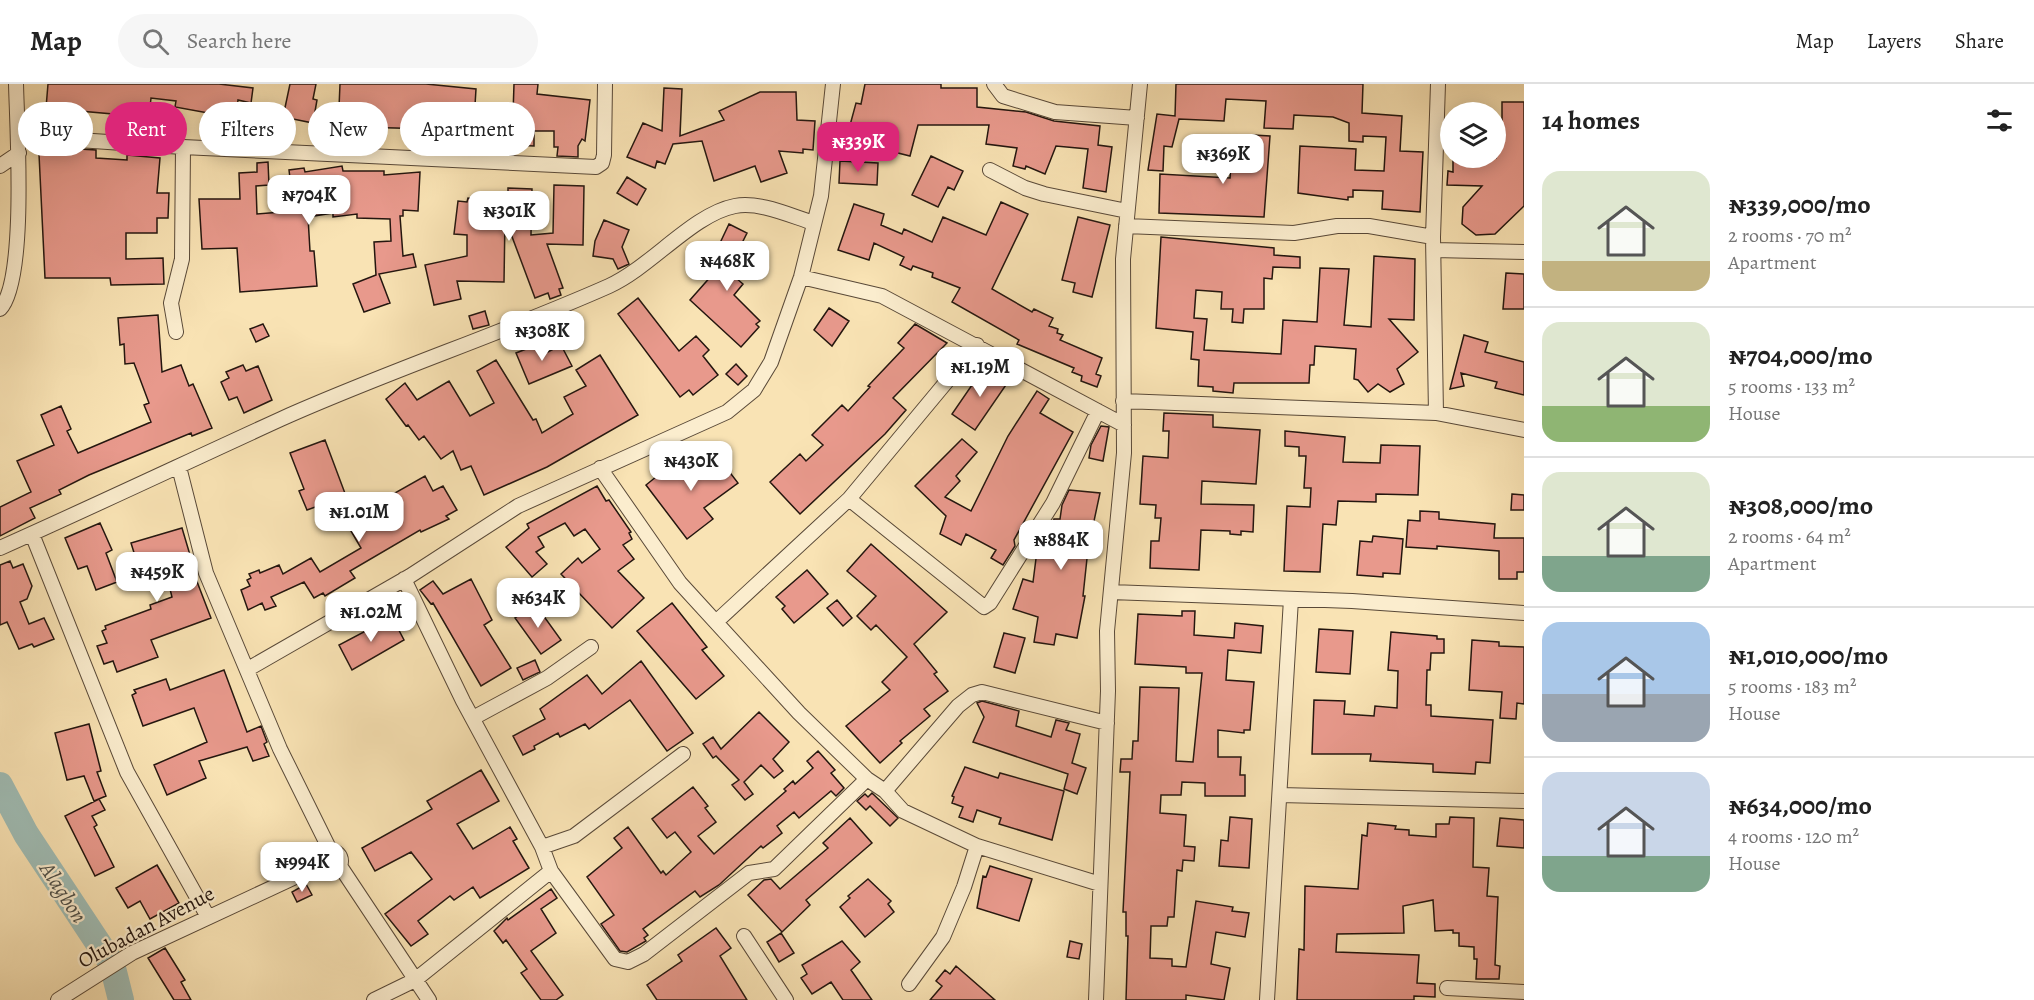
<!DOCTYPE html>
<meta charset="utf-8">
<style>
body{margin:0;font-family:Alegreya,serif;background:#f6f6f6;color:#222;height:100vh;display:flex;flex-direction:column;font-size:22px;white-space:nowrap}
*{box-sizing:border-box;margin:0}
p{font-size:20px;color:#767676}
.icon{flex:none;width:33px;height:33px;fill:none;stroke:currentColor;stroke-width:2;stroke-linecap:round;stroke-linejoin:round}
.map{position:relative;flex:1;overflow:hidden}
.side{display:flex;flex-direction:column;background:#fff;width:510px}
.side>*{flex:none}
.guide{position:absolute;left:18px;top:18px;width:570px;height:54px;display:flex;gap:12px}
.buttons{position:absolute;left:1440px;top:18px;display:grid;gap:12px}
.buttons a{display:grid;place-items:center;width:66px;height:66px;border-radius:50%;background:#fff;box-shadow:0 3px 15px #0003;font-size:30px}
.price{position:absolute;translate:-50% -51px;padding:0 14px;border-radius:12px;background:#fff;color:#222;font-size:20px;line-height:39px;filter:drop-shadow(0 2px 3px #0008)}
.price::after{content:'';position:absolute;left:50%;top:36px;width:18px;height:14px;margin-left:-9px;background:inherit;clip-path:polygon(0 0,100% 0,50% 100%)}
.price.active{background:#db2777;color:#fff}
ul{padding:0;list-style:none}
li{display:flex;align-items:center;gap:18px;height:150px;padding:0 18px}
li+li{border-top:2px solid #e0e0e0}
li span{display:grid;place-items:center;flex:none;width:168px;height:120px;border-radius:18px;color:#555}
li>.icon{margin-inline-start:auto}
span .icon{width:72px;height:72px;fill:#fffc;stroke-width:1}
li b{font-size:26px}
h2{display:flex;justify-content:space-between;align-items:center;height:72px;padding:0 18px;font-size:26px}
.pill{padding:0 21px;border-radius:27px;background:#fff;box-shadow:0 3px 15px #0003;font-size:21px;line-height:54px}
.pill.active{background:#db2777;color:#fff}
header{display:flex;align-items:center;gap:36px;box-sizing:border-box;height:84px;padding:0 30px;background:#fff;border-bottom:2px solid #e0e0e0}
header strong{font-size:28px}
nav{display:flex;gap:33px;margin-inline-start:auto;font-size:21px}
.search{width:420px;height:54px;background:#f6f6f6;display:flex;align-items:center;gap:15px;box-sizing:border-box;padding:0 21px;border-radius:33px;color:#767676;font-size:22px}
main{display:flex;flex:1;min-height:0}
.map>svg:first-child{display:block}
</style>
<header>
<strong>Map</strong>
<div class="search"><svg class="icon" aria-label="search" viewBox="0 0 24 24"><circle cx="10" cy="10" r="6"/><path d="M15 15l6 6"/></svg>Search here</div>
<nav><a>Map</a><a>Layers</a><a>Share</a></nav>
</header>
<main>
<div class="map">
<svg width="1524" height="916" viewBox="0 0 1524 916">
<rect width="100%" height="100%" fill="#f9e3b4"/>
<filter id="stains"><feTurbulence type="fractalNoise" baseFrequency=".00333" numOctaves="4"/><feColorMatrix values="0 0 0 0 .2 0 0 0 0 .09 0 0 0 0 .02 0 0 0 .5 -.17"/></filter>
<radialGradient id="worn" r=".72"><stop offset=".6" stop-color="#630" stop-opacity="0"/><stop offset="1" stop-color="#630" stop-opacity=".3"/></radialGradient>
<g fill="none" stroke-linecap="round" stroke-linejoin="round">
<!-- river -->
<path stroke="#a0bdb5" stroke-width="26" d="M0 701 26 750 112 880 121 916"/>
</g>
<!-- building -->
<path fill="#e8998c" stroke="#24160f" stroke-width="1.5" d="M48 0H219L253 4 251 19 238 16 236 34 175 23 176 17 151 14 149 32 137 31V45L124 44V31L46 24Z
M290 0H316L313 15 317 16 313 39 283 33Z
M340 0H426L476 5 473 54 426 48V45L395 44 356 43V48L338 47Z
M514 0H538L537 10 590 16 585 57 582 55 578 62V73L557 72 558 63H554V47H534V62L512 61Z
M865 0H941V4H977V23L1026 28 1054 37 1100 42 1098 61 1112 63 1106 108 1083 104 1088 65 1056 62 1045 90 1026 82 1025 85 1013 82 1017 64 986 60 989 41H918L910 72 846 56 856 19 861 20Z
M1176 0H1363L1362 29 1402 32 1400 67 1423 68 1420 128 1382 125 1383 107 1353 106V113H1348V116L1298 109 1300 62 1356 65 1355 86 1384 87 1386 53 1363 52V58L1349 57V39L1333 33 1294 31 1293 45 1264 44 1266 17 1226 15 1224 37 1179 35 1172 63 1164 62 1163 87 1148 86 1157 30 1175 32Z
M664 4 682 5 680 52 724 36 719 27 760 8H796L797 36 815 37 813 66 803 65V69L779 67 787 89 761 98 755 82 714 97 702 57 673 60 665 80 657 77 655 84 627 73 643 39 662 47Z
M1502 18H1524V122L1495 150 1476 151 1462 140 1463 123 1482 102 1447 101 1448 87 1453 88V74H1496V47H1502Z
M1253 51 1270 52 1264 133 1159 129 1160 90 1230 94 1233 54 1253 55Z
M46 63 96 66V74L127 76V71L160 74 157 109H169L168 134H157V149H126V175L163 174 164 200 111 201 110 194H45L39 70H46Z
M931 72 963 87 954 106 948 103 938 123 912 111Z
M840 77 878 79 877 101 839 99Z
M268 78 269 101 256 102 257 130 294 127 289 86 304 84 305 88 342 82 343 87H384V91L420 88 418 127 403 126V132H400L403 172 413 170 416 183 379 190 390 219 364 228 353 200 376 191 374 158 391 157 390 135 357 134V130L333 133V129L308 133 310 167H314L317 202 240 208 237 164 202 165 199 115H240L239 89 257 88V79Z
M627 93 646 105 637 121 617 109Z
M554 101 584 102 583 161 547 160 563 204 559 205 561 211 550 215 548 209 535 214 505 134 504 198 457 197 461 215 434 221 425 181 467 172V151L454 150 458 117 467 118 468 114 508 119V104L532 105 531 151 553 149Z
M1001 118 1028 130 992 205 1032 228 1034 225 1053 234 1049 242 1058 245 1057 249 1063 251 1060 256 1102 274 1096 290 1101 292 1097 303 1081 297 1082 292 1072 288 1074 284 1017 260 1019 256 952 218 960 204 932 193 933 189 913 182 911 186 900 181 904 173 874 159 869 176 838 166 854 120 884 130 881 141 902 150 904 145 932 158 943 133 986 151Z
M1078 133 1110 141 1092 213 1073 208 1075 199 1062 196Z
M604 136 629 146 622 163 629 180 618 185 613 175 593 172 595 157Z
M729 140 747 149 728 187 743 200 734 211 760 237 756 240 759 243 741 263 690 216 720 182 711 178Z
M1161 153 1274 164V171L1300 173V184L1273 183 1272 195 1264 194V225H1244L1243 239 1232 238 1233 225H1221L1222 208 1196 206 1194 234 1207 235 1204 266 1281 270 1283 236 1317 238 1320 184 1349 185 1344 241 1371 243 1374 172 1415 175 1414 236 1389 235 1418 268 1397 285 1404 300 1390 308 1378 300 1368 308 1358 296 1354 295 1356 265 1315 262 1314 281H1310L1309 299H1234L1233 309 1213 307V303L1198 302 1199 276 1191 275 1193 248 1156 244Z
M1506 189 1524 190V225H1503Z
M638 214 679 267 696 252 709 266 703 272 718 291 693 311 689 306 680 313 618 230Z
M829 224 849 237 832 262 814 246Z
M485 227 489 241 473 245 469 232Z
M158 231 162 288 181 281 189 302 193 300 212 344 192 352 191 349 89 391 59 406 61 410 30 424 35 434 0 452V423L31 408 17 377 54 361 41 331 61 322 71 345 67 347 78 369 151 338 144 321 149 319 134 279 125 280 124 260 120 261 118 234Z
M263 240 269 252 256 258 250 245Z
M915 240 947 259 893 314 906 326 885 350 800 430 770 398 800 370 806 377 823 361 812 351 842 321 848 327 870 303 868 302 904 264 898 259Z
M1464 251 1488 258 1485 268 1524 278V311L1495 304 1497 298 1461 289 1464 302 1450 305Z
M544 258 548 268 561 261 572 282 529 300 516 269Z
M600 271 638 331 547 383 484 411 471 382 461 386 453 367 441 375 424 352 419 356 408 341 406 342 386 315 405 299 417 316 449 297 470 332 494 319 477 287 496 276 533 336 536 335 542 349 573 330 564 313 586 302 576 286Z
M736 280 747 292 738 301 726 290Z
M243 281 246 287 258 282 272 316 244 329 237 313 229 316 221 298 229 294 226 288Z
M985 282 1008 298 975 346 952 330Z
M1037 307 1049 315 1040 329 1073 348 1014 456 1015 462 1003 481 991 474 996 466 966 450 961 461 940 450 946 432 915 402 962 355 977 368 956 392 960 397 945 413 971 427 1008 352Z
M1164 329 1213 331V343L1260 346 1256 400 1202 397 1201 420 1254 421 1253 448 1241 447V451L1230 450V447L1201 446 1199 486 1150 484 1151 457H1159L1161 434H1155L1156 421 1140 420 1143 372 1168 374 1169 347H1163Z
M1101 342 1109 343 1103 377 1089 374 1091 361Z
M1285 347 1345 353 1343 378 1380 379 1381 361 1420 362 1418 411 1376 410V418L1338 417 1336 441 1323 440 1320 488 1284 487 1287 422 1310 423 1311 404H1304L1306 372H1299V363L1285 362Z
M325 356 346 412 307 426 299 407 304 405 290 369Z
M715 369 738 399 704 424 713 435 687 455 646 401 678 375 689 389Z
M425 392 433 407 443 402 457 426 446 432 449 435 421 448 420 446 350 487 355 494 325 512 323 509 314 514 304 498 271 513 276 522 265 526 262 519 248 526 241 506 250 502 247 496 251 494 249 490 259 486 260 489 279 481 283 490 311 474 320 488 361 464 351 447 362 440 356 431Z
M597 402 606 417 609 416 631 448 629 449 632 455 623 461 634 475 618 487 644 514 612 544 561 490 578 474 582 479 600 465 585 445 574 452 565 439 538 453 544 463 536 468 547 480 532 493 506 463 529 444 527 440Z
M1069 406 1100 409 1088 465 1083 512H1085L1077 554 1056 550 1054 561 1034 558 1038 533 1013 525 1023 495 1033 498 1038 459 1049 460 1054 435H1060L1062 421Z
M1512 410 1524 411V426H1511Z
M1420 427 1439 428V435L1495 440 1494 454H1524V488H1517V495H1499V467L1437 462V465L1406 463 1408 436 1420 437Z
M100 439 112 466 106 469 117 498 96 506 87 482 78 485 65 454Z
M182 444 193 481 191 482 211 534 151 556 158 573 117 588 113 577 104 580 97 562 107 559 102 547 106 545 105 542 151 525 150 521 172 513 164 481 140 488 131 459Z
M1373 452 1403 455 1400 490 1383 489V493L1357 491 1360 457 1372 458Z
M871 460 947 528 914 560 937 588 934 590 948 607 924 625 930 632 900 657 902 659 880 679 846 642 890 606 882 598 907 573 876 541 871 546 857 532 876 512 847 487Z
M10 477 13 484 23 480 32 502 27 515 20 518 29 540 44 534 54 555 34 563 32 560 19 565 7 538 0 541V481Z
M807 486 828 510 794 539 782 525 785 522 776 513Z
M471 495 492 536 484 541 511 584 481 602 433 519 431 520 420 506 433 497 443 510Z
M837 516 852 534 843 542 827 524Z
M672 519 707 563 702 566 724 592 696 615 637 547Z
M535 520 561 556 541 570 515 534Z
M1182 527H1195L1194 551 1234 554 1235 539 1263 542 1261 569 1228 566 1226 596 1254 598 1250 646H1244V649L1218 646V673H1241L1240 691H1245V712H1205V699L1182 698 1181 711H1161L1160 729 1186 731 1184 762 1195 763 1194 777 1183 776 1182 787 1177 786 1174 833H1168L1167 842H1151L1150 874 1172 875V882L1186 883 1196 817 1233 823 1232 827 1249 829 1245 853 1216 848 1211 880 1230 884 1224 916 1186 911V916H1126L1128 852H1126V828H1123L1130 688H1120L1121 675H1132L1133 657H1138L1140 603 1179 604 1176 677 1193 678 1202 589H1186V583L1135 580 1138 530 1182 532Z
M392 533 404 556 352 586 339 561Z
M1319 545 1353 547 1350 590 1316 588Z
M1391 548 1437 552V555H1444V569H1431L1430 586H1427L1426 621H1431V632L1493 636 1490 679 1476 678 1475 690 1433 688V680L1370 677 1371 670H1312L1314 616 1345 617 1344 630 1374 632 1375 622 1397 624 1398 587 1388 586Z
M1004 549 1025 554 1015 589 994 583Z
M1472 556 1499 558V562L1524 563V620L1517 619 1516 635 1500 634 1502 608 1469 606Z
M535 576 540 588 523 596 517 584Z
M641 577 693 649 667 667 630 616 589 645 585 640 560 653 558 649 534 662 535 665 523 671 513 652 545 635 540 625 587 591 602 610Z
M224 586 247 648 261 642 267 658 264 660 269 672 253 677 247 663 199 677 206 694 167 711 154 681 207 658 194 624 143 642 132 611 136 609 134 606 166 595 170 606Z
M982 617 1019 627 1016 642 1051 653 1056 636 1069 639 1066 646 1080 650 1072 679 1086 684 1077 710 1064 705 1068 690 973 658 984 633 977 619Z
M759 628 789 658 773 675 783 687 774 694 761 681 744 698 753 710 745 716 732 701 739 696 716 672 713 674 703 660 713 653 721 665Z
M89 640 101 687 97 688 106 712 94 717 84 692 67 696 55 649Z
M818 667 835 686 831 689 844 704 836 712 831 707 799 734 794 728 777 742 782 749 763 764 761 762 719 801 700 813 695 807 643 845 648 851 644 854 646 857 627 868 620 867 601 840 614 831 587 793 622 764 614 754 628 743 661 789 663 787 666 791 691 768 675 748 667 754 652 735 693 703 708 722 705 724 716 738 698 752 714 770 786 707 784 705 793 697 795 700 813 684 807 677Z
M965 683 998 694 1000 689 1064 707 1052 756 999 740 1001 734 977 726 973 738 959 733 963 723 952 719 954 713 952 712Z
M481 686 499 717 457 740 473 765 510 743 517 755 513 757 529 784 480 814 473 803 454 816 450 812 418 837 428 850 411 862 385 830 432 795 411 768 375 787 362 764 432 725 427 717Z
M872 709 898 734 890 742 870 722 866 726 857 717 865 710 868 713Z
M99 715 105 726 92 732 97 741 94 743 114 783 95 792 65 732Z
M1230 733 1252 735 1249 784 1219 782 1221 756 1228 757Z
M1450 733 1474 734 1473 783 1489 784 1487 812 1498 813 1495 881 1500 882 1499 895H1476L1477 875H1474V863L1459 862V849H1453V846L1435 847 1433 816 1403 822 1404 849 1337 850 1336 868 1419 871 1417 899 1435 900V913L1414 912V916H1297L1299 865 1304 866 1305 802 1358 805 1362 751 1367 752 1368 739 1396 742 1395 745 1409 746V751L1436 753V740H1449Z
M850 734 872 759 806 816 810 821 782 848 748 811 764 796 771 795 780 805 828 764 823 759Z
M1500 734 1524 736V764L1497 762Z
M157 781 179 819 150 835 140 817 128 824 116 804Z
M990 782 1032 795 1019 837 977 824 983 792 986 793Z
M868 795 891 817 888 820 894 828 865 853 840 823 850 814 848 812Z
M306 800 312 811 297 818 292 808Z
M551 805 557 814 541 825 556 849 531 867 563 911 556 916H541L521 889 527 885 506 856 503 859 494 847 507 834 508 836Z
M716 844 731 864 720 872 747 916H657L647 901 682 877 678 871Z
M781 849 794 869 779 878 767 858Z
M842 857 860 878 851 886 872 916H843L831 898 812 910 801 894 807 890 802 881Z
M1070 857 1082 860 1079 875 1067 873Z
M165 864 185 896 181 898 191 916H174L148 874Z
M956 882 995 916H930L942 902 936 897 945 886 950 890Z"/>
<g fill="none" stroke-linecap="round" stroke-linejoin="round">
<defs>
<path id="minor" d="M994 0 1003 12 1055 28 1137 34
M18 52 183 63 596 83 602 79 604 71 605 0
M0 82 19 69
M990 86 1025 104 1044 110 1127 127
M1126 142 1294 149 1337 142H1369L1433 153
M1434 166 1524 168
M801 193 882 212 1124 341
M0 225C27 197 17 43 16 0
M176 248 171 219 182 175 183 63
M1123 317 1436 329 1524 346
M1436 329 1433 153 1438 0
M179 383 206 489 280 665 330 766
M600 384 680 499 799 629 867 695 885 707 903 727 977 762 1100 800
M849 415 984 523 990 519 1053 419 1098 327
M32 450 127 688 208 833
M0 464C94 422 187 378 281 335 388 287 501 250 609 202 651 183 693 130 735 122 759 117 791 132 814 139
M404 495 463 617 542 763 551 787 615 875 628 878 644 870 749 789 774 785 867 695
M1111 508 1352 517 1524 529
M717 537 849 415 977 261
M248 585 410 492 518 422 727 328 754 306 771 278 801 193 821 112 833 0
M473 634 547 594 591 563
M885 707 958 622 972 611 982 608 1107 639
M1280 711 1524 717
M542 763 574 752 683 670
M321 777a10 10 0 1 1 20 0a10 10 0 1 1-20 0Z
M340 782 429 916
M744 852 786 916
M909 900 943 853 964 803 977 762
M1447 904 1524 908
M58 916 132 869 321 781
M374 916 415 896 551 787
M1096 916 1108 607 1107 547 1124 369 1123 175 1140 0
M1267 916 1291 515"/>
</defs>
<!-- minor casing -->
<use href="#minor" stroke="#594938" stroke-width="16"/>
<!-- minor -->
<use href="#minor" stroke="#fbedce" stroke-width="14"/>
</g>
<g text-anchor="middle" stroke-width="4.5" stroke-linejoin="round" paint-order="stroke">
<!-- street labels -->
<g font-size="21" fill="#24160f" stroke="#fbedce">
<text transform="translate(146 843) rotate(-28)" y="7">Olubadan Avenue</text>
</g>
<!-- water labels -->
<g font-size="22" font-style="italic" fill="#4f5049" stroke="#fbedce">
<text transform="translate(64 808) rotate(57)" y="8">Alagbon</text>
</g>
</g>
<rect width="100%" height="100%" filter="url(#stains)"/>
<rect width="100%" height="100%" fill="url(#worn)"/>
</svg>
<div class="buttons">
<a><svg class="icon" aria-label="layers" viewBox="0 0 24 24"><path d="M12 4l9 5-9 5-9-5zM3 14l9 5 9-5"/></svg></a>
</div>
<b class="price active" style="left:858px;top:89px">₦339K</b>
<b class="price" style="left:1223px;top:101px">₦369K</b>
<b class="price" style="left:309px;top:142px">₦704K</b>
<b class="price" style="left:509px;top:158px">₦301K</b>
<b class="price" style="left:727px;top:208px">₦468K</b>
<b class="price" style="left:542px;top:278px">₦308K</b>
<b class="price" style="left:980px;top:314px">₦1.19M</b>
<b class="price" style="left:691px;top:408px">₦430K</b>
<b class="price" style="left:359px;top:459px">₦1.01M</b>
<b class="price" style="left:1061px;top:487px">₦884K</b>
<b class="price" style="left:157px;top:519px">₦459K</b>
<b class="price" style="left:538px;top:545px">₦634K</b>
<b class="price" style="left:371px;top:559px">₦1.02M</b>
<b class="price" style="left:302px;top:809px">₦994K</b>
<div class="guide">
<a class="pill">Buy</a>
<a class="pill active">Rent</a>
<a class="pill">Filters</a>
<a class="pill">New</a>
<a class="pill">Apartment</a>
</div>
</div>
<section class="side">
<h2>14 homes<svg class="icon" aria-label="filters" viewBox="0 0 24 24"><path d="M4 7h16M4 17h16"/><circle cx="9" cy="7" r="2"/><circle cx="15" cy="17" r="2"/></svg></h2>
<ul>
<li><span style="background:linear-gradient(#dfe7d0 75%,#c2b280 0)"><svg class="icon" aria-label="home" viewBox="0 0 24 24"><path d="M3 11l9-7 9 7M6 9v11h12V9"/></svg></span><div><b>₦339,000/mo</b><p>2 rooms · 70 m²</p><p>Apartment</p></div></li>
<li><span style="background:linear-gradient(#dfe7d0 70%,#8fb573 0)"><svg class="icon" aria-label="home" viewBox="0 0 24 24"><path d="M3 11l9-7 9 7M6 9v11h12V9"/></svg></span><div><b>₦704,000/mo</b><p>5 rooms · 133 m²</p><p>House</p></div></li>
<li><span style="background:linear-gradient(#dfe7d0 70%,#7fa58c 0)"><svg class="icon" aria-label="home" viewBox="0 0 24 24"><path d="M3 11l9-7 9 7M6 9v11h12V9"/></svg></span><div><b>₦308,000/mo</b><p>2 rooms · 64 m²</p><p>Apartment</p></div></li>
<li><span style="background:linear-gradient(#a9c7e8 60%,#9aa5b1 0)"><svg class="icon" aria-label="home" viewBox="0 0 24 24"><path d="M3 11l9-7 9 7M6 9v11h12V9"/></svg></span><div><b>₦1,010,000/mo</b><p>5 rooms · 183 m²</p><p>House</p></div></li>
<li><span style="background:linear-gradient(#c9d6e8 70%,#7fa58c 0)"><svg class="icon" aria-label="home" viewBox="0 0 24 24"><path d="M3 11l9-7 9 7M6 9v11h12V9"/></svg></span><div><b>₦634,000/mo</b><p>4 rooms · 120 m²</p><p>House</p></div></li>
</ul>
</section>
</main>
